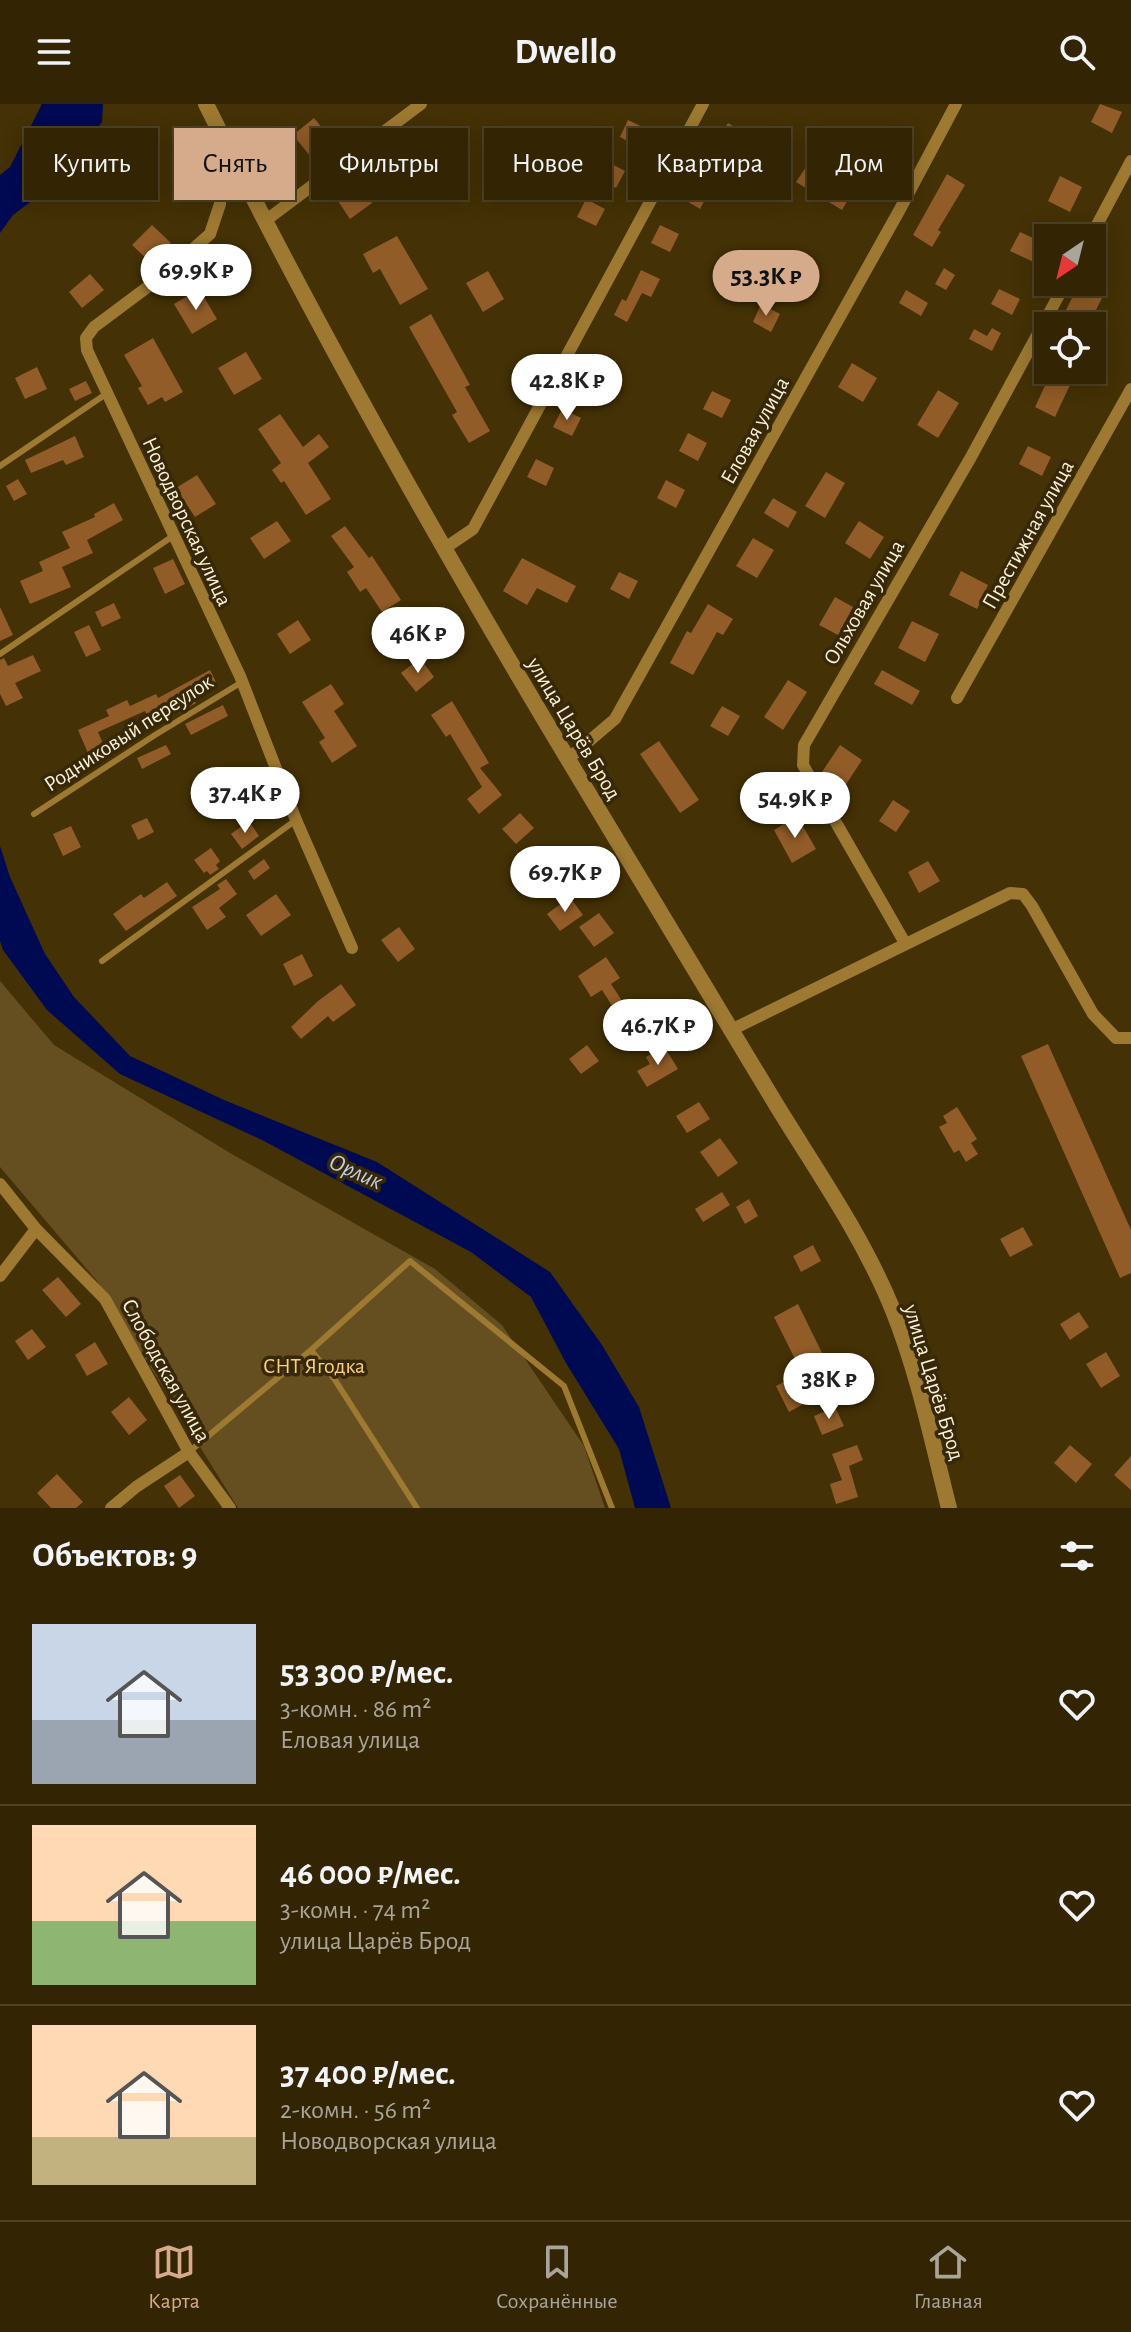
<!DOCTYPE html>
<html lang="ru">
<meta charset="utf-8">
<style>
body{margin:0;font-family:"Alegreya Sans",sans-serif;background:#3e3113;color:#f1f3f6;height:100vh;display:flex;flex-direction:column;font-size:30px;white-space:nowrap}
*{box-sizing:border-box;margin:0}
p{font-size:26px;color:#a9a59a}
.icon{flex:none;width:44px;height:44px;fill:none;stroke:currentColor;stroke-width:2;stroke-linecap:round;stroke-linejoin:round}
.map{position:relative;height:1404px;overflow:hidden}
.panel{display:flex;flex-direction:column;background:#332504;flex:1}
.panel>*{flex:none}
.hud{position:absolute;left:24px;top:24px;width:1084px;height:72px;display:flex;gap:16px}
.needle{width:52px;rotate:215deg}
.tools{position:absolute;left:1034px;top:120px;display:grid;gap:16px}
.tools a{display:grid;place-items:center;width:72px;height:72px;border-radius:0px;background:#332504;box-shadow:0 4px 20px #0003,0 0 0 2px #4e4226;font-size:40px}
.price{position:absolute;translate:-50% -68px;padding:0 18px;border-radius:28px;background:#fff;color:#222;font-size:26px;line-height:52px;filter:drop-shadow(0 2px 4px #0008)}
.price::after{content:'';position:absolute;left:50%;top:48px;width:24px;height:18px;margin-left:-12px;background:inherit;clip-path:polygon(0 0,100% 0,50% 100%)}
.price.active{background:#d6ab8b;color:#111}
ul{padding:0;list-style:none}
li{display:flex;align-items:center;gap:24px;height:200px;padding:0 32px}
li+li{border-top:2px solid #4e4226}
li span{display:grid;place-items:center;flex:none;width:224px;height:160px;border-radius:0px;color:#555}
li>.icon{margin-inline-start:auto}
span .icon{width:96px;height:96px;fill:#fffc;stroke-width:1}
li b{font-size:34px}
h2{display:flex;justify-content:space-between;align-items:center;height:96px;padding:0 32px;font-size:34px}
.chip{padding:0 28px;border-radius:0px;background:#332504;box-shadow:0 4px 20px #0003,0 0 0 2px #4e4226;font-size:28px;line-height:72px}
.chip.active{background:#d6ab8b;color:#111}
header{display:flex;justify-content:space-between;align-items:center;height:104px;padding:0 32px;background:#332504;font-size:36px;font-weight:700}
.menu{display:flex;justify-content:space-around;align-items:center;height:112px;border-top:2px solid #4e4226;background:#332504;font-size:22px;color:#a9a59a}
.menu a{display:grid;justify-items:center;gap:4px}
.menu .active{color:#d6ab8b}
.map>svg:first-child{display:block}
</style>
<header><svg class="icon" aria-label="menu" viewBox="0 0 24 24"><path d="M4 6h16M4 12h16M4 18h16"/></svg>Dwello<svg class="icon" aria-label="search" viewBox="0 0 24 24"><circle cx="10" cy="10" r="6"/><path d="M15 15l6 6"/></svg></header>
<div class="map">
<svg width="1131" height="1404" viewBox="0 0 1131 1404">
<rect width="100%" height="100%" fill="#443105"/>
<!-- green -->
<path fill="#654e20" d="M0 877 54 941 230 1049 435 1165 502 1221 584 1342 605 1404H238L97 1177 0 1063Z"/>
<!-- water -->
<path fill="#000a52" d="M42 0H103L102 18 54 80 13 111 0 129V71L10 63Z
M0 742 10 773 45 850 74 893 130 952 224 996 377 1058 550 1168 602 1241 639 1303 671 1404H635L619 1345 566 1259 531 1193 471 1148 262 1036 120 970 47 906 3 846 0 837Z"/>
<!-- building -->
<path fill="#915c27" d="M1100 0 1122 8 1112 29 1091 18Z
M314 14 332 36 311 53 293 31Z
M628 16 647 25 638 43 620 33Z
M728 19 754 35 738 62 712 46Z
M432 32 448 52 419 74 401 51 423 34 426 37Z
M606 57 625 67 616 84 597 75Z
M810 57 855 84 842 106 796 78Z
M694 63 716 75 700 105 678 92Z
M947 70 965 81 938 126 941 128 932 143 913 131Z
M1060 72 1082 83 1070 108 1048 97Z
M360 82 372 99 350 115 338 97Z
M586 95 605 105 596 122 577 113Z
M152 121 171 139 151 159 132 141Z
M660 121 679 130 670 148 651 139Z
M1020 128 1048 141 1040 161 1010 147Z
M397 132 428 185 400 201 380 165 373 169 363 150Z
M782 153 801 163 792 180 773 171Z
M944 164 955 171 946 186 935 180Z
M641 166 660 175 651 193 642 189 627 218 614 211 622 195 626 197Z
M488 167 504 195 483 208 466 179Z
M90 170 104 186 82 204 69 188Z
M1078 182 1102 194 1089 220 1065 208Z
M199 185 217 215 192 230 174 200Z
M999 185 1020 195 1012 211 991 200Z
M906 186 928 199 921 212 899 199Z
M761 200 780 210 771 228 753 218Z
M431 210 470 281 465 283 490 327 469 339 452 311 457 308 409 223Z
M992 224 1001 229 992 247 969 235 974 225 987 232Z
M153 234 183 288 165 298 162 293 148 301 138 284 142 282 124 251Z
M246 248 262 275 234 291 218 264Z
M852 259 877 274 863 298 838 283Z
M586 262 605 271 596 289 577 280Z
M37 263 47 285 25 295 15 274Z
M1050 271 1070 281 1055 313 1035 303Z
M86 277 92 289 75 297 69 285Z
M938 286 959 299 938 334 917 321Z
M712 287 731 296 722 314 703 305Z
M562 305 581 314 572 332 553 323Z
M280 310 303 343 319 330 329 343 308 359 331 395 306 411 284 377 281 379 272 366 281 359 258 325Z
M688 329 707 339 698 357 679 347Z
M75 332 84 353 66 361 63 356 31 369 25 356Z
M1028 342 1051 353 1042 372 1019 360Z
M536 355 554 364 546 382 527 373Z
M826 368 845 379 825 414 805 402Z
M197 371 216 400 195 413 176 384Z
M18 375 27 390 14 397 6 382Z
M666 376 685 386 676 404 657 394Z
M773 394 797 408 788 424 764 409Z
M114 399 123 416 87 436 93 449 62 463 71 483 30 500 20 477 43 467 39 458 70 444 62 428 95 413 94 410Z
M277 417 291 437 264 455 250 434Z
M859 417 884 433 870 455 845 439Z
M345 422 369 454 372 452 401 496 382 508 366 484 360 488 347 468 354 463 331 432Z
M753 434 774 446 757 474 736 462Z
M522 454 576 482 567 499 537 484 527 501 503 487Z
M173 455 185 480 165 490 153 464Z
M961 467 988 481 977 505 949 491Z
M619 468 638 477 629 495 610 485Z
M835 493 853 503 838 531 819 521Z
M114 499 121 514 102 523 95 508Z
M708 500 733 515 723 531 717 528 693 571 670 559 687 527 691 529Z
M0 503 13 531 0 537Z
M298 516 311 536 290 550 277 530Z
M912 517 939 530 925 558 898 544Z
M89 521 101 546 86 553 74 528Z
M33 551 41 567 15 579 23 594 6 602 0 590V556L4 554 8 562Z
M420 554 434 573 416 588 401 569Z
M210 566 217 580 192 592 196 599 179 609 177 606 150 618 145 607 98 628 104 642 88 649 78 626 109 612 106 606 127 596 130 602 156 590 158 594Z
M882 566 920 587 912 601 874 580Z
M788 576 807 588 783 626 764 613Z
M331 580 344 600 334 607 357 642 332 659 319 638 325 634 302 598Z
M452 597 489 659 480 664 502 691 479 710 467 695 482 683 450 630 446 633 431 611Z
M223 601 228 612 191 631 185 620Z
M722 602 740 612 728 632 710 622Z
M659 637 699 696 680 709 640 650Z
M166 641 171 650 142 665 137 654Z
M840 641 862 656 845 682 822 668Z
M893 696 910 707 896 728 879 717Z
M520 709 534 724 516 740 502 725Z
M797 712 816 745 792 759 774 726Z
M147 714 154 728 138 736 131 721Z
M249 717 259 732 242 745 231 730Z
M71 722 81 743 63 752 53 730Z
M211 744 220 757 216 761 219 765 210 771 207 767 204 769 194 756Z
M541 745 557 768 536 783 520 761Z
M264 755 270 764 254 776 248 767Z
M928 757 940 777 919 789 908 768Z
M226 775 237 790 219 804 226 813 207 826 192 803 220 785 217 781Z
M167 778 177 792 126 827 113 810 141 790 144 794Z
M276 790 291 811 261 832 246 811Z
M570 793 583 811 560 827 547 810Z
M599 809 614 829 594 843 579 823Z
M399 823 415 845 398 858 381 836Z
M302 850 313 872 294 882 283 860Z
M606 853 620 874 611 880 636 918 617 930 607 914 616 908 602 886 591 893 578 872Z
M341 880 356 901 333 918 328 912 301 935 291 923 318 897Z
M1048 940 1131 1126V1169L1120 1174 1021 952Z
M587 941 599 957 581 970 569 955Z
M664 942 678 965 647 983 637 967 650 960 646 953Z
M699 998 710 1015 687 1029 676 1012Z
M957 1003 977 1035 971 1039 978 1050 966 1058 959 1046 954 1049 939 1023 947 1019 943 1012Z
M720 1034 738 1059 718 1073 700 1048Z
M722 1088 730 1101 703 1118 695 1105Z
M749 1095 758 1112 745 1120 736 1103Z
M1023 1123 1033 1141 1010 1153 1000 1135Z
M813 1141 821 1157 801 1168 793 1152Z
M58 1173 81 1200 66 1213 42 1186Z
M798 1200 824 1253 799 1263 774 1213Z
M1079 1208 1089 1223 1070 1236 1060 1220Z
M32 1225 46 1243 28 1256 15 1237Z
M95 1238 108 1260 87 1272 75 1251Z
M1106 1248 1120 1272 1101 1284 1086 1260Z
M795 1272 807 1298 789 1308 776 1282Z
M129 1293 147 1316 129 1331 111 1308Z
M835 1303 844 1322 822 1331 814 1312Z
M857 1341 863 1356 849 1362 858 1393 836 1400 830 1380 842 1376 832 1350Z
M1070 1341 1092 1360 1076 1379 1054 1359Z
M1131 1352V1386L1114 1371Z
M57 1370 83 1398 76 1404H51L37 1389Z
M180 1371 195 1392 179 1404 164 1382Z"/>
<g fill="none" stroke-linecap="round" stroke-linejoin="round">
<!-- service -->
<path stroke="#9d7931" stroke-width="6" d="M0 362 106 290
M0 550 173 432
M34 710 155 631 242 578
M102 857 296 716
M311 1246 335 1276 417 1404
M189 1348 311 1246 410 1157 564 1282 612 1404"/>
<!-- minor -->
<path stroke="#9d7931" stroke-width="12" d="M233 55 221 63 220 100 210 130 161 173 94 223 86 234 87 246 240 572 296 716 352 844
M265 117 421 0
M1090 134 1131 57
M445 444 473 425 703 0
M957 594 1131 285
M568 655 615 615 899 107 956 0
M905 839 803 661 804 641 971 353 1066 178
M731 926 1010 789 1023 790 1032 802 1093 910 1116 934H1131
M0 1080 36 1125 105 1195 189 1348 230 1404
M0 1172 36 1125
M111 1404 136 1383 189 1348"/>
<!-- tertiary -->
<path stroke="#9d7931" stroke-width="16" d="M206 0C324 239 457 472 595 700 656 801 716 901 777 1002 817 1067 863 1133 892 1204 918 1268 932 1337 949 1404"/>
</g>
<g text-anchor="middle" stroke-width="7" stroke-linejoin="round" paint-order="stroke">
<!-- street labels -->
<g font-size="22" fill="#fcf0da" stroke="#372808">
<text transform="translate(754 326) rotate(-61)" y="8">Еловая улица</text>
<text transform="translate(188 417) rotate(65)" y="8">Новодворская улица</text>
<text transform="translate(1027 430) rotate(-61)" y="8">Престижная улица</text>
<text transform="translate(863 498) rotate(-60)" y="8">Ольховая улица</text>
<text transform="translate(575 624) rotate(59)" y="8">улица Царёв Брод</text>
<text transform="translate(128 628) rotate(-33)" y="8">Родниковый переулок</text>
<text transform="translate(167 1266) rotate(61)" y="8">Слободская улица</text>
<text transform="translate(935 1278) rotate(73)" y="8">улица Царёв Брод</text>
</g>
<!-- park labels -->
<g font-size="22" fill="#fcd07b" stroke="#372808">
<text x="314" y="1269">СНТ Ягодка</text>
</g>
<!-- water labels -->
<g font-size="24" font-style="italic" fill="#c1cfe8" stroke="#372808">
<text transform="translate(356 1067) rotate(24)" y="8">Орлик</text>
</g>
</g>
</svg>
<div class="tools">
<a><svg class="needle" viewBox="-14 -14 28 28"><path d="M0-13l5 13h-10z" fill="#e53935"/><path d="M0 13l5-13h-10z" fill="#a9a59a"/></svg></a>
<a><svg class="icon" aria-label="locate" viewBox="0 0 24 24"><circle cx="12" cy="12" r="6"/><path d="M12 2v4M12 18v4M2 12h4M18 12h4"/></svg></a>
</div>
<b class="price" style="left:196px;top:208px">69.9K ₽</b>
<b class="price active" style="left:766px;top:214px">53.3K ₽</b>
<b class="price" style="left:567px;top:318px">42.8K ₽</b>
<b class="price" style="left:418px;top:571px">46K ₽</b>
<b class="price" style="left:245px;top:731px">37.4K ₽</b>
<b class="price" style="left:795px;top:736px">54.9K ₽</b>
<b class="price" style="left:565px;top:810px">69.7K ₽</b>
<b class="price" style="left:658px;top:963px">46.7K ₽</b>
<b class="price" style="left:829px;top:1317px">38K ₽</b>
<div class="hud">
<a class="chip">Купить</a>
<a class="chip active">Снять</a>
<a class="chip">Фильтры</a>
<a class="chip">Новое</a>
<a class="chip">Квартира</a>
<a class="chip">Дом</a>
</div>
</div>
<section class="panel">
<h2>Объектов: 9<svg class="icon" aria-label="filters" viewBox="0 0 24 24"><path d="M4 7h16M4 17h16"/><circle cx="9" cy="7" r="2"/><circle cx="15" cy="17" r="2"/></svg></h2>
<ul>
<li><span style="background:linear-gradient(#c9d6e8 60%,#9aa5b1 0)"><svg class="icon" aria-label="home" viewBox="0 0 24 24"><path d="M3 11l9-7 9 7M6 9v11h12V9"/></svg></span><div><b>53 300 ₽/мес.</b><p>3-комн. · 86 m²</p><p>Еловая улица</p></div><svg class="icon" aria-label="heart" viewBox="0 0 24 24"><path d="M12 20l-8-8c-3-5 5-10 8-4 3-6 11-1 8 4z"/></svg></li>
<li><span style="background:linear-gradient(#ffd9b3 60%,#8fb573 0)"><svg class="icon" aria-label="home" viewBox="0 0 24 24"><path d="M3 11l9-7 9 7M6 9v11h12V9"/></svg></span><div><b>46 000 ₽/мес.</b><p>3-комн. · 74 m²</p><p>улица Царёв Брод</p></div><svg class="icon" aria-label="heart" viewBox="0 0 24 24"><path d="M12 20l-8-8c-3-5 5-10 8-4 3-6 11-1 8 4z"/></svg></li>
<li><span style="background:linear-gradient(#ffd9b3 70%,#c2b280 0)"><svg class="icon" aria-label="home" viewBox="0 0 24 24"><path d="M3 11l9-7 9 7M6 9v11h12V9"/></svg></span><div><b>37 400 ₽/мес.</b><p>2-комн. · 56 m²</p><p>Новодворская улица</p></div><svg class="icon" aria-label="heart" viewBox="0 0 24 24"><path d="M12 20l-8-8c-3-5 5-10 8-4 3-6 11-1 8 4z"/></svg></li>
</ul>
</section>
<nav class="menu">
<a class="active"><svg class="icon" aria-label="map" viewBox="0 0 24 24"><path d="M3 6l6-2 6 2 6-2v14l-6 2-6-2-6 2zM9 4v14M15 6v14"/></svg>Карта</a>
<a><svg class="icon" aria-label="saved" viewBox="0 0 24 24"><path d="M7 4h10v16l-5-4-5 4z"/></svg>Сохранённые</a>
<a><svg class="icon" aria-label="home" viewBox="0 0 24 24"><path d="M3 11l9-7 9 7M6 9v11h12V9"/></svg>Главная</a>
</nav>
